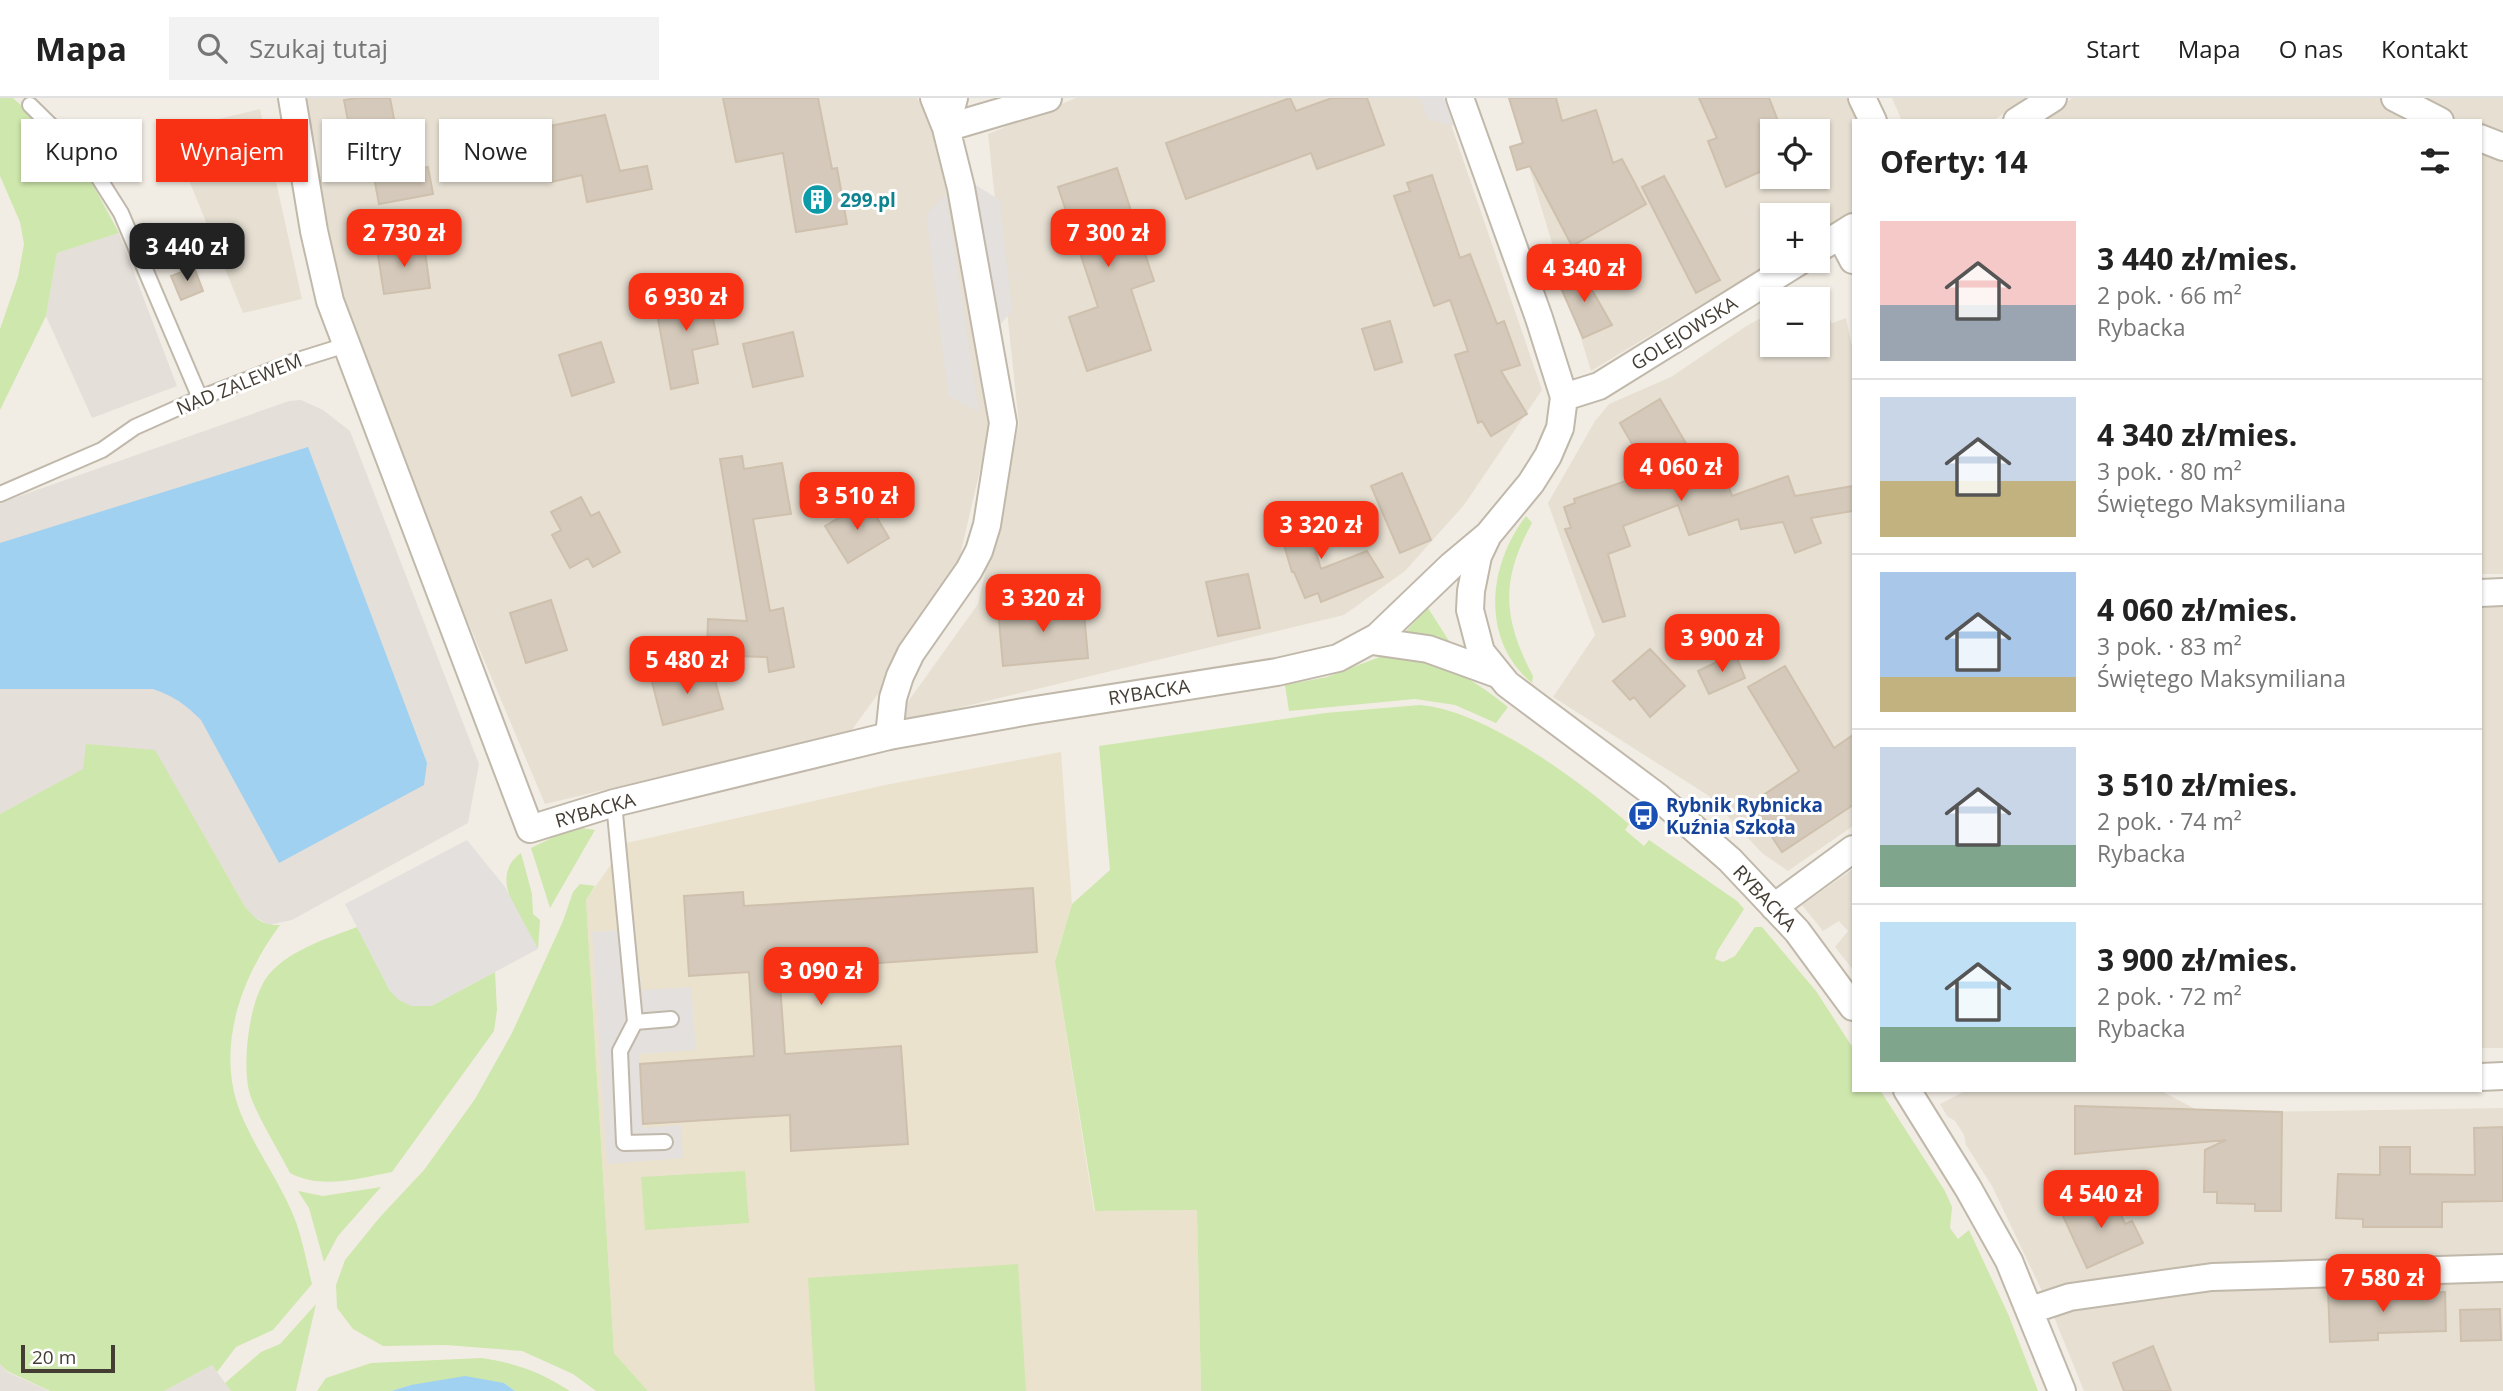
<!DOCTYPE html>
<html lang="pl">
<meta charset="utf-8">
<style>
body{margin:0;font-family:"Open Sans",sans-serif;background:#f2f2f2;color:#222;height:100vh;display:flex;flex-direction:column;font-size:26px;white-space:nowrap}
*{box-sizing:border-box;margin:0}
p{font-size:23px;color:#767676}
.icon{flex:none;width:38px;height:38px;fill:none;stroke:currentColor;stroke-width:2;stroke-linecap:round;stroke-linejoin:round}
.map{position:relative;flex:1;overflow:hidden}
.sheet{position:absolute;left:1852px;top:21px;width:630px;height:973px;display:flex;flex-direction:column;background:#fff;border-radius:0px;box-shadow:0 2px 5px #0004}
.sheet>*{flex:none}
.banner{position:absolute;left:21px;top:21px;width:665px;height:63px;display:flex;gap:14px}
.controls{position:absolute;left:1760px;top:21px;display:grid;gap:14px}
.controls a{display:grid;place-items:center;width:70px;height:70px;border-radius:0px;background:#fff;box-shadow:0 2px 5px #0004;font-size:35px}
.scale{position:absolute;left:21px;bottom:18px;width:94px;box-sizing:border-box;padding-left:7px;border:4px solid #443d34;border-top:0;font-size:19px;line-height:24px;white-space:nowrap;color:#443d34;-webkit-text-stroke:5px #fff;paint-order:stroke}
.price{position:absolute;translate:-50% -60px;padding:0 16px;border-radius:14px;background:#f93114;color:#fff;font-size:23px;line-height:46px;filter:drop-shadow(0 2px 4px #0008)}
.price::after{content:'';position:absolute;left:50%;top:42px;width:21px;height:16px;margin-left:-10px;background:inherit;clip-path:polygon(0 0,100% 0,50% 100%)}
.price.on{background:#222;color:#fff}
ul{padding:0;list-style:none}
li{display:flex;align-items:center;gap:21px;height:175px;padding:0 28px}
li+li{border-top:2px solid #e0e0e0}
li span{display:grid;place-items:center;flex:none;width:196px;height:140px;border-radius:0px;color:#555}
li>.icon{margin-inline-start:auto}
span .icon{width:84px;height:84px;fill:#fffc;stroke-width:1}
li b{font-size:30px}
h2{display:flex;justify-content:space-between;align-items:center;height:84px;padding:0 28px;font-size:30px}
.tag{padding:0 24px;border-radius:0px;background:#fff;box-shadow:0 2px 5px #0004;font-size:24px;line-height:63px}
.tag.on{background:#f93114;color:#fff}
header{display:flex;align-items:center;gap:42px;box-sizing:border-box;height:98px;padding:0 35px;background:#fff;border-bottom:2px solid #e0e0e0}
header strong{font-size:33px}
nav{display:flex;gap:38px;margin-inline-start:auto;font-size:24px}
.search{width:490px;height:63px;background:#f2f2f2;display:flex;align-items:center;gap:18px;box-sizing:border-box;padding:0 24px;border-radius:0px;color:#767676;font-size:26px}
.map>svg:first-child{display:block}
</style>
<header>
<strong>Mapa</strong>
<div class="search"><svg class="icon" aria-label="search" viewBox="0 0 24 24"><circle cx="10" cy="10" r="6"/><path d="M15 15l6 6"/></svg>Szukaj tutaj</div>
<nav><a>Start</a><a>Mapa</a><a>O nas</a><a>Kontakt</a></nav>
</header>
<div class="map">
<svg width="2503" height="1293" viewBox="0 0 2503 1293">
<rect width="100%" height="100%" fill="#f2ede4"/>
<!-- residential -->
<path fill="#e6dfd2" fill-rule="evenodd" d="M299 0H917L955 60 991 325 951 496 851 633 545 706 353 252Z
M1076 0H1442L1542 292 1464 407 1405 473 1344 517 892 626 978 506 1019 326 988 36Z
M1508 0H1860L1871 23H1853V114L1818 135V117H1773V163L1591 273ZM1773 33H1818V79H1773Z
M1892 0H2026L1993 23H1902Z
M2072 0H2503V476H2480V23H2040Z
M260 11 302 201 243 215 169 33Z
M1814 193 1832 225 1846 220 1853 253V728L1788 773 1762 755 1709 698 1553 599 1595 537 1548 405 1595 323 1609 306 1671 279 1748 227 1773 214V247H1818V201H1798Z
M2480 504H2503V950H2480Z
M1853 771V872L1835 849 1848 833 1839 823 1823 833 1802 807Z
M1967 992H2159L2203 1015 2503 1010V1293H2084L2052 1214 1992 1088 1966 1047 1964 1037 1955 1023 1947 1018 1940 1006Z"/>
<!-- industrial -->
<path fill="#e4dfd9" d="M119 135 177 288 92 320 46 218 57 155Z
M301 302 323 312 350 333 479 666 468 725 292 822 269 827 251 817 244 807 154 652 84 671 0 716V405L289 303Z
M0 1266 7 1274 49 1293H0Z
M212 1267 231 1293H164Z"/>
<!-- education -->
<path fill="#ebe2ce" d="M1061 654 1072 806 1055 864 1094 1113 1197 1112 1201 1293H648L614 1255 586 802 626 745 885 687Z"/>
<!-- green -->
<path fill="#cee7ac" d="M0 0H13L58 41 85 72 119 135 57 155 46 218 0 312V231L18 179 24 146 20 124 0 78Z
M1526 418 1532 425C1500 483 1503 521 1533 578L1532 585C1480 542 1488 467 1526 418Z
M1428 510 1451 546 1404 535Z
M1385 557C1432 557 1473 580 1508 609L1496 625 1455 607 1415 601 1289 613 1285 587 1327 579Z
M1420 607C1485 612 1580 683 1629 726L1625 732 1644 748 1649 742 1737 803 1744 811 1718 852 1715 861 1723 864 1735 858 1755 829H1762L1816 893 1853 950V992H1880L1945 1093 1952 1109 1950 1130 1958 1141 1969 1132 2009 1218 2038 1293H1201L1197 1112 1095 1113 1055 864 1072 806 1110 772 1099 648 1325 615Z
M86 646 155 652 244 807C253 820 264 828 280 827 239 882 213 957 244 1023 259 1057 283 1089 296 1124 303 1144 307 1166 312 1186L273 1232 236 1249 217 1274 212 1267 164 1293H50L7 1273 0 1266V716L83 671Z
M582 730 595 732 550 810 531 750 564 734Z
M521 755 532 796 533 816 540 822 538 851C523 822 486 780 521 755Z
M580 786 595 788 586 802 614 1255 648 1293H596L573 1276 522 1253 446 1247 383 1248 353 1231 337 1210 336 1187 345 1162 380 1119 424 1072 475 1001 512 935 563 823 573 794Z
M357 829 390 893 431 908 495 874 497 912 494 933 392 1074C360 1080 321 1092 290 1075 280 1055 254 1013 249 993 242 963 249 897 271 874 291 852 330 839 357 829Z
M745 1073 749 1125 645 1132 641 1079Z
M381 1089 338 1138 324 1164 309 1110 298 1093 323 1098Z
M1018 1166 1026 1293H815L808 1180Z
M316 1206 296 1293H231L225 1285 261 1254 280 1246Z
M482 1260C515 1265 541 1274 570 1293H515L504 1285 411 1287 391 1293H317L326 1280 371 1265Z"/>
<!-- parking -->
<path fill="#e3e0dd" d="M1420 0H1444L1454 28 1427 21Z
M974 86 1000 102 1012 213 992 236Z
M946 96 979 314 948 298 947 287 926 117Z
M467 742 505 789 538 851 431 908H411L399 902 390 893 345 806Z
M635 831 642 892 691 889 696 952 639 956 643 1030 681 1027 683 1060 607 1066 592 834Z"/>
<!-- water -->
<path fill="#a0d1f0" d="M308 349 427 665 424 687 279 765 201 622C186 607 174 598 153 591H0V445Z
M465 1278 504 1285 515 1293H391L411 1287Z"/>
<!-- building -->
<path fill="#d4c9ba" stroke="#cec0ad" stroke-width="2" d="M357 0H390L404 74 428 69 433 96 379 106 368 46 353 49 344 2Z
M723 0H818L832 71 837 70 847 126 796 134 783 55 736 64Z
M1290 0 1296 13 1332 0H1367L1384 47 1317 71 1311 55 1186 101 1166 45Z
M1509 0H1556L1562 23 1596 12 1613 65 1622 61 1646 106 1572 148 1530 68 1517 72 1510 49 1523 45Z
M1699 0H1769L1782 33H1773V68L1726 89 1708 43 1717 40Z
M605 17 620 73 647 68 652 91 587 104 582 77 551 84 540 30Z
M1117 70 1154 183 1131 191 1151 252 1087 273 1069 219 1098 209 1058 89Z
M1432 77 1460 160 1470 156 1497 226 1504 223 1520 267 1501 273 1527 316 1491 338 1482 323 1478 325 1455 257 1468 253 1450 202 1434 208 1394 98 1410 93 1407 85Z
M1664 78 1720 182 1696 195 1642 89Z
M424 146 430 190 384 196 377 151Z
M194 169 203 193 181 202 171 178Z
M1580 171 1612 227 1583 240 1557 181Z
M707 189 718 246 692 252 698 285 671 291 655 205 683 199 682 194Z
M1390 223 1402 264 1375 272 1362 231Z
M793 234 803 278 753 289 743 246Z
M601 244 614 284 572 298 559 257Z
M1660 301 1694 359 1708 353 1722 383 1726 381 1732 398 1788 378 1795 398 1853 388V413L1811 420 1821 445 1795 455 1783 424 1741 431 1738 421 1689 437 1678 407 1623 428 1630 448 1608 456 1625 518 1603 524 1565 431 1571 430 1564 409 1575 405 1574 401 1649 375 1620 325Z
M742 358 744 371 782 365 791 416 753 421 770 513 783 510 794 569 769 574 767 559 707 557 708 521 747 523 720 361Z
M1402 375 1431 442 1400 455 1371 388Z
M581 399 591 418 599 414 620 454 593 469 588 460 570 470 552 437 561 432 551 414Z
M867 403 889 440 848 465 825 428Z
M1302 409 1321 471 1367 453 1383 479 1321 504 1318 495 1305 500 1294 474H1292L1275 417Z
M1248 476 1260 530 1218 538 1206 484Z
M551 502 567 552 526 565 510 515Z
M1083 503 1088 560 1003 568 998 511Z
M1650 551 1685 588 1650 619 1634 599 1630 602 1613 583Z
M1735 555 1745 580 1709 596 1698 573Z
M711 568 723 611 663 627 652 584Z
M1785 568 1834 650 1853 637V707L1782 754 1750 706 1799 673 1748 589Z
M1033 790 1037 854 779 872 785 956 901 948 908 1046 791 1053 790 1017 643 1026 640 966 754 958 749 874 689 878 684 798 743 794 744 808Z
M2075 1008 2282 1014 2281 1113H2255V1106L2217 1105V1094H2204L2205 1052 2226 1042 2075 1056Z
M2503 1029V1103L2442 1104V1129H2363V1121L2336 1120 2338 1076 2380 1077V1049H2410V1076L2475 1077 2474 1030Z
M2111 1094 2125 1126 2132 1123 2143 1145 2087 1170 2062 1116Z
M2362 1190V1197L2445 1194 2446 1233 2378 1235V1242L2330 1244 2328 1191Z
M2500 1211 2501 1242 2461 1243 2460 1212Z
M2153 1248 2171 1293H2124L2113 1265Z"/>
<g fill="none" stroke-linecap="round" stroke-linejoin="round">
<defs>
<path id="lane" d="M30 7 90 66 121 115 200 300
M0 396 102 352 135 329 200 300 295 263 346 247
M614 705 635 924 620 953 624 1045 665 1044
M635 924 671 921"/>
<path id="street" d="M292 0 314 133 330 203 530 731 614 705 889 638 1029 613 1277 574 1338 560 1377 539 1451 468 1488 437
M934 0 946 30 1048 0
M1460 0 1539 220 1564 299 1560 330 1548 358 1531 385 1488 437 1478 458 1471 493 1470 512 1481 554 1507 586 1658 699 1730 762 1797 833 1853 909
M1862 0 1873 23
M2395 0 2440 23
M2017 23 2053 0
M2480 40 2503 49
M1840 137 1853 162
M1818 151 1853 129
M1564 299 1599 288 1800 163
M2480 495 2503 494
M1372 543 1428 551 1497 576
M889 638 893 600 900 578 911 555 969 472 979 453 987 427 1003 325 961 90 946 30 954 0
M1774 809 1853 751
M2480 979 2503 978
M1907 992 1968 1090 2009 1163 2062 1293
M2031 1212 2070 1199 2212 1179 2503 1170"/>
</defs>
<!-- lane casing -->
<use href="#lane" stroke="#c0b8aa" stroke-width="18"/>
<!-- street casing -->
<use href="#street" stroke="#c0b8aa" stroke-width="30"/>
<!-- lane -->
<use href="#lane" stroke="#fff" stroke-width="14"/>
<!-- street -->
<use href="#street" stroke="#fff" stroke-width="26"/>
</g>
<!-- icons -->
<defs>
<symbol id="building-disc" viewBox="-11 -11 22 22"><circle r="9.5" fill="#0f9aa8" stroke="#fff"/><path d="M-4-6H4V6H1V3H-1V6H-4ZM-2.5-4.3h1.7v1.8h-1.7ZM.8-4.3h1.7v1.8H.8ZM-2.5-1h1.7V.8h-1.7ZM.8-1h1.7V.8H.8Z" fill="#fff"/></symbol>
<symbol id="bus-disc" viewBox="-11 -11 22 22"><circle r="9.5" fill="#1a4fb4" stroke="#fff"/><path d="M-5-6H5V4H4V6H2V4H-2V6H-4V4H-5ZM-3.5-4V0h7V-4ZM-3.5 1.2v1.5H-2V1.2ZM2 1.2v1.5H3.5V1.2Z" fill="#fff"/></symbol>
</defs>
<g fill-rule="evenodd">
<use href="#building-disc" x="800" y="84" width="35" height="35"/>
<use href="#bus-disc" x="1626" y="700" width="35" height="35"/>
</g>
<g text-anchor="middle" stroke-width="6" stroke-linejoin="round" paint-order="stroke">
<!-- culture labels -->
<g font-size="19" font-weight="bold" fill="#0d838f" stroke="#fff" text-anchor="start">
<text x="840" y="109">299.pl</text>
</g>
<!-- street labels -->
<g font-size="19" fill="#443d34" stroke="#fff">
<text transform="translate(1684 235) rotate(-32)" y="7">GOLEJOWSKA</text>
<text transform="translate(239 286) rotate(-22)" y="7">NAD ZALEWEM</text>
<text transform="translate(1149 594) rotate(-9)" y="7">RYBACKA</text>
<text transform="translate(595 712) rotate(-16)" y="7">RYBACKA</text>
<text transform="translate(1765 800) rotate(47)" y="7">RYBACKA</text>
</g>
<!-- transit labels -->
<g font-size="19" font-weight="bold" fill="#164399" stroke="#fff" text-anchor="start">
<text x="1666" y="714">Rybnik Rybnicka<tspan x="1666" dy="22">Kuźnia Szkoła</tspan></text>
</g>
</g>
</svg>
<div class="controls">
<a><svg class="icon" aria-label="locate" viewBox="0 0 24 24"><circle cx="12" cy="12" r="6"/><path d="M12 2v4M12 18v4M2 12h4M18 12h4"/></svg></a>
<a>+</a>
<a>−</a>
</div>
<div class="scale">20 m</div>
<b class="price" style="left:404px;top:171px">2 730 zł</b>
<b class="price" style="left:1108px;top:171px">7 300 zł</b>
<b class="price on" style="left:187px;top:185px">3 440 zł</b>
<b class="price" style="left:1584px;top:206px">4 340 zł</b>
<b class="price" style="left:686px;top:235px">6 930 zł</b>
<b class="price" style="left:1681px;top:405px">4 060 zł</b>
<b class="price" style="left:857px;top:434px">3 510 zł</b>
<b class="price" style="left:1321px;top:463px">3 320 zł</b>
<b class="price" style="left:1043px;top:536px">3 320 zł</b>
<b class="price" style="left:1722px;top:576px">3 900 zł</b>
<b class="price" style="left:687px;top:598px">5 480 zł</b>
<b class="price" style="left:821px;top:909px">3 090 zł</b>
<b class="price" style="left:2101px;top:1132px">4 540 zł</b>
<b class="price" style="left:2383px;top:1216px">7 580 zł</b>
<div class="banner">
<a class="tag">Kupno</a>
<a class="tag on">Wynajem</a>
<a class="tag">Filtry</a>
<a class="tag">Nowe</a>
</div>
<section class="sheet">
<h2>Oferty: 14<svg class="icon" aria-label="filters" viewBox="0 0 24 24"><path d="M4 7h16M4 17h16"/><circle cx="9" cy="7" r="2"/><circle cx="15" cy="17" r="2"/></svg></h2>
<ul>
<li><span style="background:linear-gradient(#f6c9c9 60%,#9aa5b1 0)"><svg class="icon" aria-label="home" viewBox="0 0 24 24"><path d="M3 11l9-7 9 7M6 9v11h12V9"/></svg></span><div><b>3 440 zł/mies.</b><p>2 pok. · 66 m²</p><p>Rybacka</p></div></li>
<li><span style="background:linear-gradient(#c9d6e8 60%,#c2b280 0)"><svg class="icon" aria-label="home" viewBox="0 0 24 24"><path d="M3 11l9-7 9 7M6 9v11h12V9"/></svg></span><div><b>4 340 zł/mies.</b><p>3 pok. · 80 m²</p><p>Świętego Maksymiliana</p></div></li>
<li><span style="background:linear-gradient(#a9c7e8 75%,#c2b280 0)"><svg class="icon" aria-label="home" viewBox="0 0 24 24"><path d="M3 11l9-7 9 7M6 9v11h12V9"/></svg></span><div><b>4 060 zł/mies.</b><p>3 pok. · 83 m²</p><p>Świętego Maksymiliana</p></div></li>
<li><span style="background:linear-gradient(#c9d6e8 70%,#7fa58c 0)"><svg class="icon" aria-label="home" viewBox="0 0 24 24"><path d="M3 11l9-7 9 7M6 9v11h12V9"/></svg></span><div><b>3 510 zł/mies.</b><p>2 pok. · 74 m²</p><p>Rybacka</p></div></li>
<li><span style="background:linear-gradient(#bfe0f5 75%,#7fa58c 0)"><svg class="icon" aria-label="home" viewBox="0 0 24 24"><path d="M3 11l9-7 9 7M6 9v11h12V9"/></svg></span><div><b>3 900 zł/mies.</b><p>2 pok. · 72 m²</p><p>Rybacka</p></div></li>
</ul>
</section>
</div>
